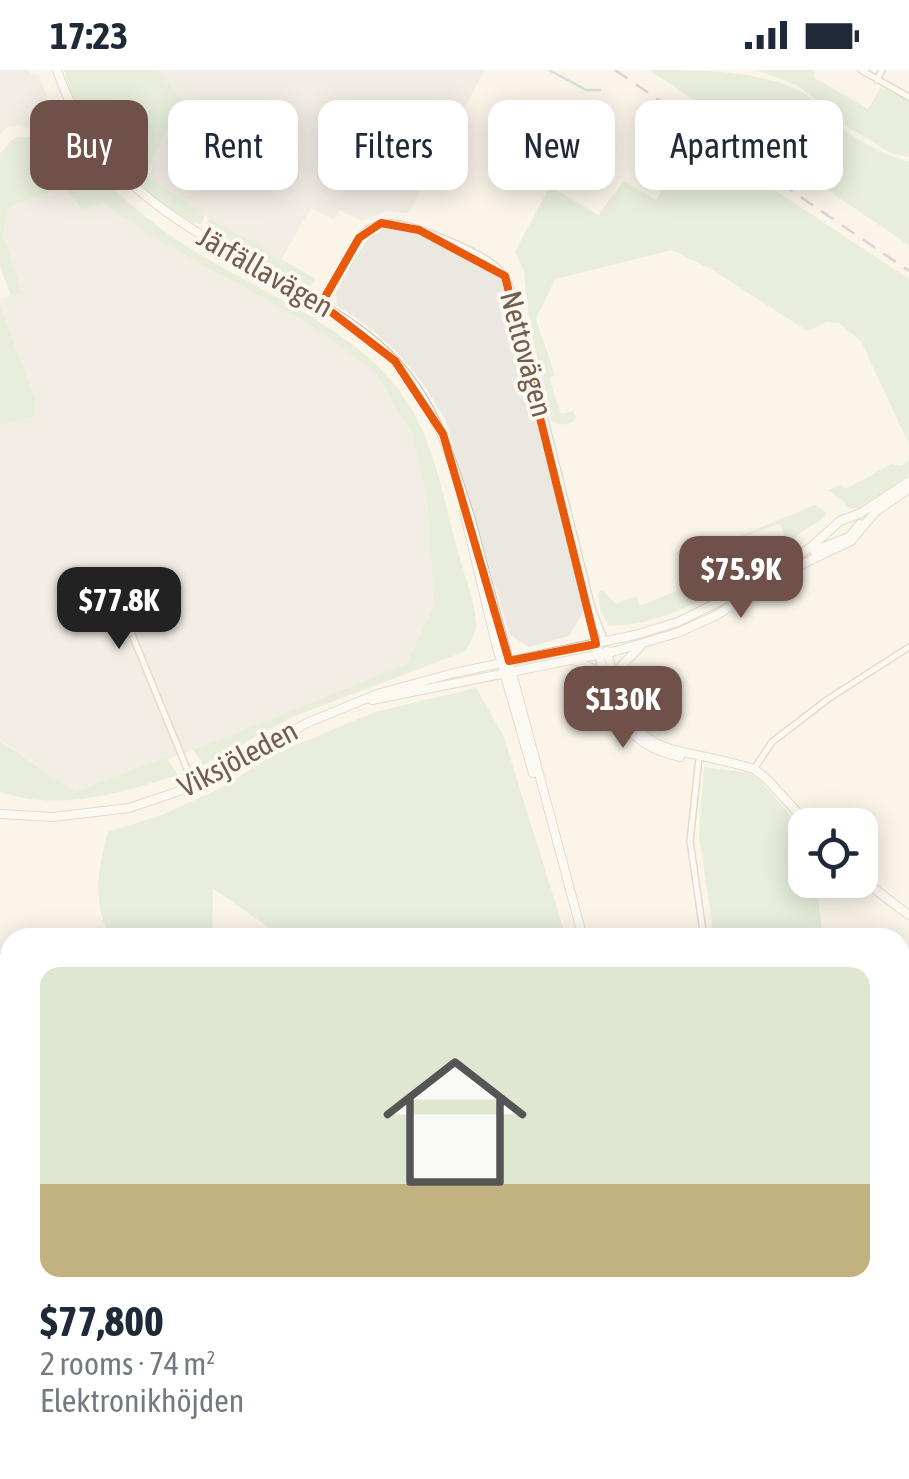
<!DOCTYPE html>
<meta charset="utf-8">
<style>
body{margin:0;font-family:"Asap Condensed",sans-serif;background:#f2f2f3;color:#1f2937;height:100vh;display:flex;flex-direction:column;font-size:38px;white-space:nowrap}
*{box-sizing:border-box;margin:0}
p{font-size:32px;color:#747a83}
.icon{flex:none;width:55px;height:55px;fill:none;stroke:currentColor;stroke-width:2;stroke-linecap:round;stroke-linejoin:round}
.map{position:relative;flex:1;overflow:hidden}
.drawer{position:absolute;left:0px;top:858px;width:910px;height:552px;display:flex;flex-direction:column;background:#fff;border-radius:30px 30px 0 0;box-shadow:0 5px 25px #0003}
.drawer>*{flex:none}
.banner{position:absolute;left:30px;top:30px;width:850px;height:90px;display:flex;gap:20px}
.tools{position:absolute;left:788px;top:738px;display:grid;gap:20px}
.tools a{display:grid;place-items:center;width:90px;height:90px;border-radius:20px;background:#fff;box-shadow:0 5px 25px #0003;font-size:50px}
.price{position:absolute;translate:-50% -85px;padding:0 22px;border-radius:20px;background:#705149;color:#fff;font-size:32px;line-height:65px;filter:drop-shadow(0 2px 5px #0008)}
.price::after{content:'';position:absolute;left:50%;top:60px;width:30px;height:22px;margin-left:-15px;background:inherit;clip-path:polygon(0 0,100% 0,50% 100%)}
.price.selected{background:#222;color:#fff}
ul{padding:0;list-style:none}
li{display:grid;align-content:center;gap:20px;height:530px;padding:0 40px}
li span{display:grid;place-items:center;height:310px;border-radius:20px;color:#555}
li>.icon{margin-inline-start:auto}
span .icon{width:180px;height:180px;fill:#fffc;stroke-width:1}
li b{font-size:42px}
.chip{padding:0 35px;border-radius:20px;background:#fff;box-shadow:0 5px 25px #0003;font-size:35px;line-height:90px}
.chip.selected{background:#705149;color:#fff}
.status{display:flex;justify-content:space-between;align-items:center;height:70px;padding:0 50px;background:#fff;direction:ltr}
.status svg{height:28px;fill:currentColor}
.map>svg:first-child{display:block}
</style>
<div class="status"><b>17:23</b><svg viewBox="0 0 49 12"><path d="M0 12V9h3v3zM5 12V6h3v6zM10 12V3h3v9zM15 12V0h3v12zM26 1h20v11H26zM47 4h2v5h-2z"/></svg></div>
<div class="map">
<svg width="909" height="1409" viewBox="0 0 909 1409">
<rect width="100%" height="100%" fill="#faf4e9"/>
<!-- industrial -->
<path fill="#ebe7e1" d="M0 0H30V4L39 5 54 48 48 58 38 60 19 55 6 58 0 66Z
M156 0H485L408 143 386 141 361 151 340 140 334 150 311 138 281 190 209 148 145 104 182 29Z
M64 117 102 133 156 169 300 248 374 301 412 364 427 427 434 536 406 594 194 680 76 722 0 670V355L35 346V328L0 236V229L21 221 3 165 9 137Z
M388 157 418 164 486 197 500 207 509 225 585 539 569 566 529 577 510 565 445 349 423 313 397 282 364 253 337 236 336 222 354 189 370 167Z
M568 1400H839L824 1409H566Z"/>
<!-- green -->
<path fill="#d2e6c9" d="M64 0H156L182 29 145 104 205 145 201 154 192 153C175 142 156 131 140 117 108 89 73 42 64 0Z
M650 0C699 0 765 0 807 25 819 35 828 48 840 57 861 73 884 84 909 92V175Z
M757 0H815L813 7 868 39 881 17 909 30V87L891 83 848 57 797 15Z
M41 66 68 70C107 117 152 157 206 188 273 228 359 262 404 327 432 367 443 425 455 471 461 497 474 526 476 552 477 561 470 572 466 581L292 647 203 695 194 680 406 594 434 536 427 427 412 364 374 301 300 248 156 169 102 133 83 140 64 117 9 137 3 165 22 222 11 225 0 197V83L14 68Z
M687 87 741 93 748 97 749 103 909 209V374L861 271 839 253 827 252 807 261 715 201 672 180 555 209 536 249 555 305 549 308 561 344 573 341 576 346C573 356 561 355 552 353L529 251 524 201 515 182 550 116 598 145 624 111 656 130Z
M209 148 316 209 306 220 211 164 207 154Z
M0 236 35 328V346L0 355Z
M909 390V404L858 439 846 437 845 432 828 420 841 415 846 419 891 394 901 396Z
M815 435 824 440 825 446C761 489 691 555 609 556L601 542 597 523 602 520 616 534 636 526 640 536 744 493 785 468 780 454 718 475Z
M476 618 503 665 566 867H282L213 818 212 867H109C93 828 97 803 108 762L162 745 219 719 277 683 375 642Z
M0 671 76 722 166 687 178 705C119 723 61 742 0 722Z
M704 697 755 704 805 763V810H838L818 830 823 867H714L699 765Z
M0 1035 10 1040V1400H50L57 1409H0Z"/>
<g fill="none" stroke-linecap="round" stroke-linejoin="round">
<!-- stream -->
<path stroke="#a7c8d1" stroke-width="2.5" d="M549 0 586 20H600
M731 54 744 56 757 49
M0 1035 10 1040"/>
<defs>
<path id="street" d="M861 0 909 27
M877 10 882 0
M321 234 359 168C366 159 374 154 386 153 407 150 483 183 498 198 506 206 510 216 514 226L592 538 605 572
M115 523 194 716
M593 546 596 574
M699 688 690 771 704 868
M754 699 772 672 828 629 909 577
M0 886 10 898
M905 1249 909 1245
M139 1400 144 1409
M286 1400 283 1401 287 1409
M355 1400 360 1409
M410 1400 434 1409
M533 1400 540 1409
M724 1400 729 1409
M108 1409 120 1400
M378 1409 384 1400
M560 1409V1400
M847 1409 861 1400"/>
<path id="secondary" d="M57 0C97 124 209 167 311 228 342 247 372 266 396 292 438 338 453 393 471 450L583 868
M464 441 496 574 533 703
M875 442 909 419
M814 481 849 467 860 454
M598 580C611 634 619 674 680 687
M607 581C633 696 658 670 754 699L766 708 809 755
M576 591 604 604
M618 615 622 595 640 577
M372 630 616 581 677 563 715 546 786 502 851 471 877 440
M0 744 53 747 129 738 194 716 307 653 377 624 454 603 635 565 678 552 751 516 811 477 840 451 861 443 909 411
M860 808 909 845
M900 1385 909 1398
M73 1409 85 1400"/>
</defs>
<!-- street casing -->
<use href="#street" stroke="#cabdb0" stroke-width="8"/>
<!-- secondary casing -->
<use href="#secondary" stroke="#ccbeae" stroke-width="10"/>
<!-- street -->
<use href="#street" stroke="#fff" stroke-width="5"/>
<!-- secondary -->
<use href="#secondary" stroke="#fff" stroke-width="8"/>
<!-- rail -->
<path stroke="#b8a8c2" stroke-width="2.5" stroke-dasharray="15 10" stroke-linecap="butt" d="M615 0 909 201"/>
</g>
<!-- marked area -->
<path d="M0 0H909V1409H0ZM381 153 419 160 505 206 596 574 509 591 443 364 395 291 321 234 359 168Z" fill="#faf4e9" fill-opacity=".55" fill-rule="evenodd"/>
<path fill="none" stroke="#e8590c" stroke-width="8" stroke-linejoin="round" d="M381 153 419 160 505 206 596 574 509 591 443 364 395 291 321 234 359 168Z"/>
<g text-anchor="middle" stroke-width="8" stroke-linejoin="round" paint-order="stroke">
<!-- street labels -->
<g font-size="30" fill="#715e50" stroke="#fdf8ef">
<text transform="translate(265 202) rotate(30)" y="10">Järfällavägen</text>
<text transform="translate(526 284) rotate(75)" y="10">Nettovägen</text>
<text transform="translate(238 689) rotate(-28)" y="10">Viksjöleden</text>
</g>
</g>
</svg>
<div class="tools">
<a><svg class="icon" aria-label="locate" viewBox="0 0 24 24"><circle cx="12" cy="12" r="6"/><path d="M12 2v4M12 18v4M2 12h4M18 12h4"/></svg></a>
</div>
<b class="price" style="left:741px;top:551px">$75.9K</b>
<b class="price selected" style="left:119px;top:582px">$77.8K</b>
<b class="price" style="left:623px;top:681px">$130K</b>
<div class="banner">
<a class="chip selected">Buy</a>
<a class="chip">Rent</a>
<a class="chip">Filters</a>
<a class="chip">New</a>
<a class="chip">Apartment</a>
</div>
<section class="drawer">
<ul>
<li><span style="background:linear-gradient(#dfe7d0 70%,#c2b280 0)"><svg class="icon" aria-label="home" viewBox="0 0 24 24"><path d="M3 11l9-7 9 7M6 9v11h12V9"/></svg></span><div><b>$77,800</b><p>2 rooms · 74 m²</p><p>Elektronikhöjden</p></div></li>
</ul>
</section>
</div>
